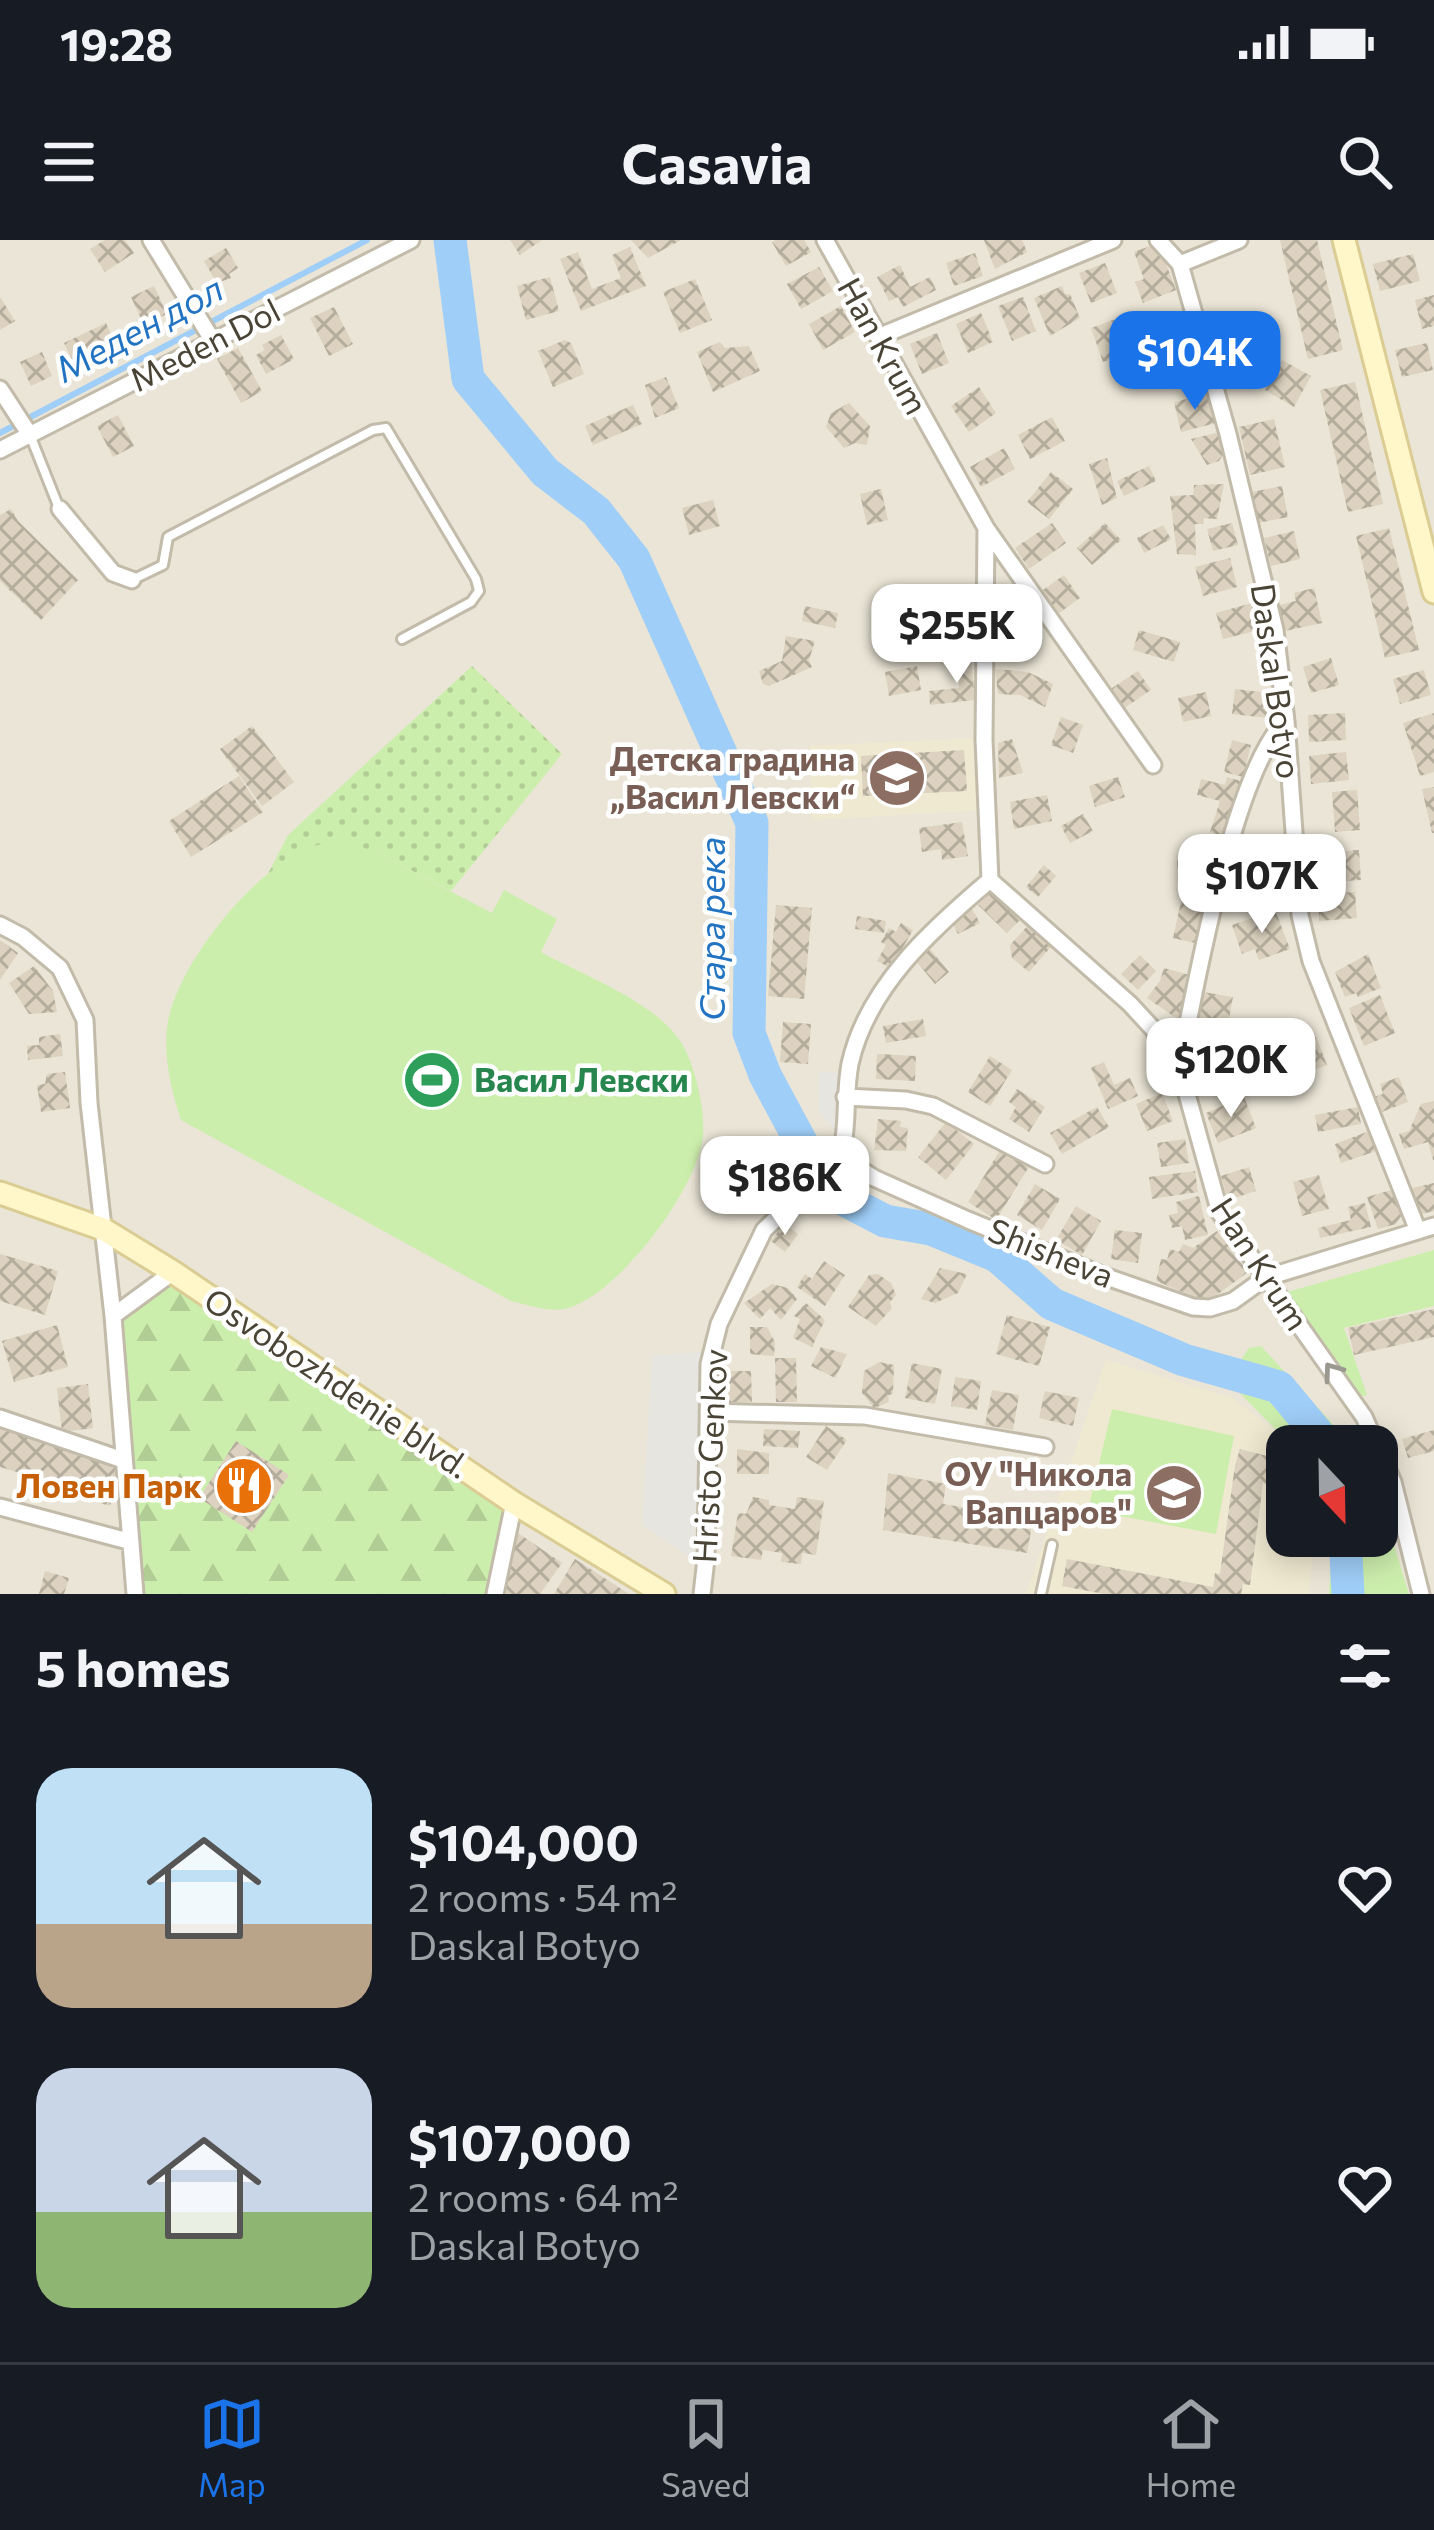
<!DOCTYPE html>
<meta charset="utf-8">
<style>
body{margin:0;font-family:Commissioner,sans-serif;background:#242831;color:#f1f3f6;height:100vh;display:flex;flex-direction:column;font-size:45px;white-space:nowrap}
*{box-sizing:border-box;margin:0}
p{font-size:39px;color:#9ea1a6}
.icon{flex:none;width:66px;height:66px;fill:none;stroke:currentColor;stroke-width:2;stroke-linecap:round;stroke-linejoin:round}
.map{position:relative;height:1354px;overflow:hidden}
.details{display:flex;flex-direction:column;background:#171b24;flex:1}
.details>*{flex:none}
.needle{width:78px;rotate:158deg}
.tools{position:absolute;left:1266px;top:1185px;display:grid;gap:24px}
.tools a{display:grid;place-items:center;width:132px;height:132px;border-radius:24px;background:#171b24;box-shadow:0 6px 30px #0003;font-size:60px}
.price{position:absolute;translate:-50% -102px;padding:0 27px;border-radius:24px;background:#fff;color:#222;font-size:39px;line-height:78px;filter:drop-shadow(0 3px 6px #0008)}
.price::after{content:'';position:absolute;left:50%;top:72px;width:36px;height:27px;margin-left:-18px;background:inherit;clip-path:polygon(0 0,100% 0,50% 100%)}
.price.selected{background:#1a73e8;color:#fff}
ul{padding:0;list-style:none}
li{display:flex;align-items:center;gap:36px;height:300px;padding:0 36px}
li span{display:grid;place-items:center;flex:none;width:336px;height:240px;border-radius:36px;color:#555}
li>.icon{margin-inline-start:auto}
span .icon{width:144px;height:144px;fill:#fffc;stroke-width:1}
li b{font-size:51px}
h2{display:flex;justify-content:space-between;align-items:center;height:144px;padding:0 36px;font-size:51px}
.status{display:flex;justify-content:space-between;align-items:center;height:84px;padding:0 60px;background:#171b24;direction:ltr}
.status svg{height:33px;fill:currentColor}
header{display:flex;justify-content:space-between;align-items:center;height:156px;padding:0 36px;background:#171b24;font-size:54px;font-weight:700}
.tabs{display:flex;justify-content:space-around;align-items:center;height:168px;border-top:3px solid #363941;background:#171b24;font-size:33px;color:#9ea1a6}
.tabs a{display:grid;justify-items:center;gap:6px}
.tabs .selected{color:#1a73e8}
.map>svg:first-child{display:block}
</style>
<div class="status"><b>19:28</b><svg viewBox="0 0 49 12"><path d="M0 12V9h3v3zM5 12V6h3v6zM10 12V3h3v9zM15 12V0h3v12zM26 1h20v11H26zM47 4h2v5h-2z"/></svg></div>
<header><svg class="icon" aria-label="menu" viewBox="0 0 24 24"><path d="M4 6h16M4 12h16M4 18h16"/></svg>Casavia<svg class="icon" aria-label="search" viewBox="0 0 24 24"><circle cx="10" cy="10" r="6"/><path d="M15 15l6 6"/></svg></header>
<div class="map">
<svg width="1434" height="1354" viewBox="0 0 1434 1354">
<defs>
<pattern id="grass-dots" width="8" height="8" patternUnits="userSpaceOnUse" patternTransform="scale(3)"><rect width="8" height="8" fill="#cceead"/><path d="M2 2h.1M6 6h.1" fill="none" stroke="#b1cd95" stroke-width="1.8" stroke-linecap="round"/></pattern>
<pattern id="forest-firs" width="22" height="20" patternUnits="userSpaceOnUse" patternTransform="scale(3)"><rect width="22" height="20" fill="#cceead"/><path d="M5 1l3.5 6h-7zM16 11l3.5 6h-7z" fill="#b1cd95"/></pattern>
<pattern id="building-cross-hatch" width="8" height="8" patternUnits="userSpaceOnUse" patternTransform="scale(3)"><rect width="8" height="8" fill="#dcd2bf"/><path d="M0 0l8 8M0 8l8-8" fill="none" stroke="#b4ac9c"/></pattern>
</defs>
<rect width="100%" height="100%" fill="#f6f3e8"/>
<!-- residential -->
<path fill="#eae5d6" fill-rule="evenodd" d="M0 0H1434V1354H0ZM1287 1206H1377V1296H1287Z"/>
<!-- education -->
<path fill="#f0e9d1" d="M980 498 985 570 812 580 810 506Z
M1106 1120 1232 1158 1273 1189 1287 1209V1296H1315L1309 1354H1026Z"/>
<!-- grass -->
<path fill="url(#grass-dots)" d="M472 426 562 514 451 651 374 611 318 605 268 634 288 595Z"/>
<!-- forest -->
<path fill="url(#forest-firs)" d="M173 1032 514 1263 495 1354H135L113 1076Z"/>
<!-- park -->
<path fill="#cceead" d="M346 603 374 611 492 673 504 650 557 679 541 712C584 736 660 763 684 807 696 831 705 869 703 896 699 947 616 1059 564 1069 547 1072 528 1065 511 1061L181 880C170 847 160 804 171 769 189 711 258 624 318 605 326 603 337 604 346 603Z
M1434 1010V1066L1344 1088 1367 1155 1351 1159 1277 1055Z
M1261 1106 1353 1206H1292L1227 1140 1249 1108Z
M1112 1169 1234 1196 1216 1294 1088 1270Z
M1377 1250 1409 1354H1329L1332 1296H1377Z"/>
<!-- parking -->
<path fill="#e7e5e0" d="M819 832 841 833 842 899 818 871Z
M704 1112 693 1319 642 1285 652 1115Z"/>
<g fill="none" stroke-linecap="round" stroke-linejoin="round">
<!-- stream -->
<path stroke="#9fcef8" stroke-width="6" d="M0 193 367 0"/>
<!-- river -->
<path stroke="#9fcef8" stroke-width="33" d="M450 0 468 139 545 232 596 271 634 319 752 583 749 793 765 835 815 928 839 957 885 981 931 989 997 1016 1052 1064 1184 1120 1279 1147 1328 1206
M1345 1296 1348 1354"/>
</g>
<!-- building -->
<path fill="url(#building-cross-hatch)" d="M105 0H125L134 13 105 32 90 9Z
M510 0H542L520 15Z
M631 0H681L648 18Z
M776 0H804L811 12 786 26 772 2Z
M984 0H1022L1027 12 995 29Z
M1280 0H1317L1343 110 1308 119Z
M1158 3 1176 50 1143 63 1135 42 1144 39 1134 12Z
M630 7 646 46 581 71 560 19 578 12 592 49 621 38 612 15Z
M226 8 238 28 229 34 231 38 217 43 204 21Z
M975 13 983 36 954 46 946 23Z
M1413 14 1420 41 1380 51 1373 24Z
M1105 23 1117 53 1091 63 1079 33Z
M900 25 910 47 930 37 936 50 903 67 898 57 889 61 877 37Z
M819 27 833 51 801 69 787 44Z
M550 37 559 71 526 80 517 46Z
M695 39 712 80 680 93 663 52Z
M154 46 167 74 144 85 131 57Z
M1062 46 1065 54H1070L1080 78 1050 96 1034 58Z
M1434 55V86L1422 89 1415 60Z
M0 57 15 81 0 90Z
M1023 57 1036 91 1012 101 998 66Z
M841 66 855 92 823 110 809 84Z
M334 67 353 104 329 116 310 78Z
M981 73 993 102 968 113 956 84Z
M1121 77 1133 111 1103 122 1091 88Z
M106 83 115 103 74 124 64 103Z
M937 93 949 123 922 134 910 104Z
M281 95 294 119 266 134 256 115 265 110 262 105Z
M565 100 571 103 584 134 553 147 538 111Z
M720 102 725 108 749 106 760 131 713 152 697 112Z
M1427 103 1433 130 1402 137 1395 110Z
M238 108 262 151 241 163 217 119Z
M1196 110 1204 139 1168 149 1160 121Z
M42 112 52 136 31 146 20 122Z
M1282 120 1311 136 1294 167 1265 150Z
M666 137 679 168 655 178 645 145Z
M1355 142 1383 264 1348 272 1320 150Z
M979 147 996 173 969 192 951 166Z
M1209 154 1216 183 1181 192 1174 162Z
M849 163 870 186 867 205 855 203 844 208 826 187 831 173Z
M633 165 642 184 593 205 585 186Z
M118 175 134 206 113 217 97 186Z
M1052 177 1065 201 1030 219 1018 195Z
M1274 179 1285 227 1250 235 1239 187Z
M1220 192 1226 210 1219 221 1207 225 1191 199Z
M1004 208 1015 229 981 247 970 227Z
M1107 218 1117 258 1102 265 1089 224Z
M1149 226 1156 241 1124 256 1117 241Z
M1051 232 1073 249 1049 279 1027 262Z
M1224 244 1217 279 1204 278 1203 284H1195L1196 315 1177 314 1170 256 1193 255 1194 245Z
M1282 246 1288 277 1258 283 1252 252Z
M881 249 888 280 867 285 860 254Z
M713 260 720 286 689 295 682 268Z
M11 269 18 281 78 340 41 380 0 341V275Z
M1052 283 1066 303 1029 329 1015 308Z
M1105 283 1121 300 1092 325 1077 308Z
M1232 283 1238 305 1213 311 1207 289Z
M1163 285 1171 299 1144 313 1137 298Z
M1389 288 1419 410 1385 418 1356 296Z
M1294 291 1300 319 1271 326 1264 298Z
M1230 318 1237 347 1203 356 1195 327Z
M1064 335 1080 358 1055 376 1039 353Z
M1019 342 1036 374 1022 385H995L988 366 991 352Z
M1314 348 1322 383 1285 391 1279 365 1296 361 1294 353Z
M1252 363 1259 390 1223 399 1216 373Z
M805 366 838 373 835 388 802 381Z
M1139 390 1180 402 1174 422 1133 410Z
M786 396 815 401 809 420 812 427 769 446 763 444 759 431 782 421Z
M971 417 975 460 930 465 929 451 959 448 956 418Z
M1331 418 1339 445 1311 453 1303 427Z
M917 426 921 450 889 456 885 432Z
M995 429 1028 432 1053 444 1045 467 1020 455 998 454Z
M1424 430 1431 455 1400 464 1393 439Z
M1138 431 1151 450 1123 469 1109 450Z
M1235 449 1270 453 1267 478 1232 474Z
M1206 452 1211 476 1183 482 1178 458Z
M1345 473 1346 500 1309 502 1308 475Z
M1434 473V532L1420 536 1403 483Z
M1061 477 1083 485 1073 513 1051 505Z
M252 486 294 542 262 566 220 509Z
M1012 499 1023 533 999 538 998 503Z
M1232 500 1251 505 1243 537 1224 532Z
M964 510 967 551 863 556 861 516Z
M1346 512 1349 540 1311 544 1309 516Z
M239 536 263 572 191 617 169 581Z
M1118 537 1125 557 1095 567 1089 546Z
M1227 537 1244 542 1226 597 1210 592 1220 561 1197 555 1201 539 1225 545Z
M1434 547V593H1432L1422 549Z
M1357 550 1360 590 1335 592 1332 552Z
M1047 555 1052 581 1014 589 1010 562Z
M1083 574 1093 591 1070 603 1061 586Z
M962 582 968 616 942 620 941 609 922 612 919 588Z
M1359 610 1361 640 1319 643 1317 613Z
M1177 616H1208V641L1177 642Z
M1044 625 1056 636 1038 657 1026 647Z
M1257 637 1283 639 1281 659 1255 657Z
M992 651 1021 679 1007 693 978 665Z
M1355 652 1357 678 1319 681 1318 654Z
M1182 657 1204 662 1195 703 1173 698Z
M776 665 812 668 804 759 768 756Z
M971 667 980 683 958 694 950 678Z
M1275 670 1290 709 1259 720 1255 709 1242 714 1232 685Z
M857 676 886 681 884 693 855 689Z
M1031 682 1055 702 1029 732 1012 718 1010 705Z
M901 683 913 690 891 728 877 721 886 705 881 702 889 688 896 692Z
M0 700 18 713 0 740Z
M930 709 949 732 935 744 916 721Z
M1368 714 1381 748 1358 757 1356 753 1345 757 1335 732Z
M1140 715 1156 731 1138 750 1121 734Z
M34 726 53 751 57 772 29 774 9 743Z
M1164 728 1193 736 1182 782 1147 758 1160 741Z
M1203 752 1233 757 1228 784 1199 779Z
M1380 755 1395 793 1364 806 1349 768Z
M923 779 926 796 886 803 883 786Z
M783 782 811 784 808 824 780 822Z
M60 794 63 816 28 820 27 806 39 805V797Z
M1316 797 1327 825 1298 836 1287 808Z
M1217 803 1222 824 1199 828 1195 808Z
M877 814 916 816 915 841 876 839Z
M990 816 1012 830 990 866 968 852Z
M1104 822 1114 845 1130 838 1138 856 1108 869 1091 828Z
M1251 827 1259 847 1229 859 1221 839Z
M65 832 70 868 41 872 37 845 45 844 47 834Z
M1399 837 1408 862 1379 873 1374 857 1383 854 1380 844Z
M1017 849 1045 867 1029 892 1009 879 1016 867 1009 862Z
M1162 853 1173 881 1147 891 1136 864Z
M1244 857 1256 888 1218 903 1206 873Z
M1434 861V920H1433L1428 902 1404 909 1399 894 1409 891 1421 864Z
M1097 867 1109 887 1062 914 1050 893Z
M1358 867 1361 884 1318 892 1315 875Z
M878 879 901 881 900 887 908 888 906 911 874 910Z
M946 882 974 904 946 940 918 917Z
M1372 890 1379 910 1341 923 1335 904Z
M1185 899 1189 923 1161 927 1157 903Z
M1002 907 1030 925 996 980 968 962Z
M1249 927 1256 951 1228 960 1221 936Z
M1195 931 1198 952 1152 959 1149 937Z
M1319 935 1329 969 1302 976 1293 942Z
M1434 943V971L1417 975 1412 948Z
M1035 944 1060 959 1042 990 1017 975Z
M1398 948 1405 970 1396 984 1378 989 1367 957Z
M1199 956 1208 995 1185 1000 1182 986 1172 988 1169 975 1178 973 1176 962Z
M1365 963 1371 987 1320 998 1318 988 1351 980 1348 967Z
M1076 966 1101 981 1082 1015 1056 1000Z
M784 984 798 994 785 1012 771 1001Z
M1115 990 1142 993 1138 1023 1111 1019Z
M1217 991 1248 1032 1207 1062 1156 1041 1161 1019 1167 1020 1170 1009 1179 1012 1183 1004 1193 1008Z
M0 1014 58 1031 45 1075 0 1061Z
M824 1021 845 1035 825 1066 797 1047 805 1034 812 1039Z
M940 1028 967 1034 958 1053 935 1063 921 1059Z
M878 1034 891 1043 896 1055 890 1062 892 1068 876 1086 848 1067 869 1035Z
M772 1044 788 1048 797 1059 781 1080 770 1068 760 1079 744 1063Z
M806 1063 825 1080 812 1107 793 1098 800 1079 794 1076Z
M1434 1069V1097L1354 1115 1348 1088Z
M1007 1075 1050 1087 1039 1126 996 1114Z
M57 1085 68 1127 14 1142 2 1101Z
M750 1087H767L775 1102 774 1116 750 1114Z
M821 1107 847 1114 835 1138 811 1126Z
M775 1118H796L797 1162H776Z
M879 1122 894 1125 893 1153 888 1156 889 1162 874 1168 862 1153 864 1131Z
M912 1123 942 1129 935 1164 905 1158Z
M717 1131H751L752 1162H724L717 1155Z
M955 1137 981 1141 977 1170 951 1166Z
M88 1144 93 1188 62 1192 57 1148Z
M992 1150 1019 1155 1013 1190 985 1185Z
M1045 1151 1079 1158 1073 1186 1039 1178Z
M826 1186 847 1200 827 1230 806 1217Z
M0 1187 121 1226 110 1266 48 1248 50 1242 0 1227Z
M764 1189 800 1191 798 1208 763 1206Z
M1434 1190V1211L1408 1218 1402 1199Z
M236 1201 289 1235 252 1292 199 1258Z
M737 1209 769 1213V1234H737Z
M1240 1209 1287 1221 1284 1248 1263 1243 1250 1345 1243 1344 1241 1354H1104L1062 1346 1067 1319 1213 1347 1215 1333 1220 1334 1235 1225Z
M888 1233 946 1244 943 1264 1033 1279 1027 1313 883 1290Z
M753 1257 769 1260V1265L795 1269 797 1257 824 1261 816 1315 802 1313 801 1324 781 1322 782 1313 763 1310 761 1320 731 1316 738 1273 746 1274Z
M515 1291 562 1323 540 1354H502Z
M575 1319 629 1354H554Z
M45 1331 69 1338 64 1354H39Z"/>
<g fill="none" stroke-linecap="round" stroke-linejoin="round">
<defs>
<path id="lane" d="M30 195 59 268
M134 339 163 325 168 297 373 190 386 188 476 339 479 351 471 362 402 399
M1041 1354 1052 1305"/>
<path id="street" d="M151 0 213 101
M825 0 986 288 984 500 990 640 1130 764 1154 790 1185 847 1220 973 1364 1177 1393 1242 1421 1354
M1158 0 1180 24 1239 0
M1180 24 1228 194 1275 390 1286 481 1300 675 1311 721 1418 991
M878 97 1113 0
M0 149 30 195
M0 210 411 0
M60 269 113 333 132 340
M986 288 1153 525
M0 685 23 697 60 728 85 780 89 863 113 1076 135 1354
M1174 825 1185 798C1199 727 1237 526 1286 481
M845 857 906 860 933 866 1045 924
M840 917 874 938 968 980 1104 1036 1193 1067 1210 1068 1233 1061 1265 1038 1434 986
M113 1076 173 1032
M708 1172 865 1176 1045 1207
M0 1178 123 1220
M0 1267 128 1301
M495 1354 514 1263
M702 1354 706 1319 709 1124 719 1084 764 990 840 917C849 887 844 855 850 824 867 747 932 689 990 640"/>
<path id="secondary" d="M1344 0 1434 352
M0 953 103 989 173 1032 514 1263 664 1354"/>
</defs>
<!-- lane casing -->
<use href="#lane" stroke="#c2bbaa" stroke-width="14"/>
<!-- street casing -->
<use href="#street" stroke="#c2bbaa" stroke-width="21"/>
<!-- secondary casing -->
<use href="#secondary" stroke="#dacc93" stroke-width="27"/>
<!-- lane -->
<use href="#lane" stroke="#fff" stroke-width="8"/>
<!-- street -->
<use href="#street" stroke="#fff" stroke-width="15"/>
<!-- secondary -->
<use href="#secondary" stroke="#fff6c9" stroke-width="21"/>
</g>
<!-- one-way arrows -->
<defs><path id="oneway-chevron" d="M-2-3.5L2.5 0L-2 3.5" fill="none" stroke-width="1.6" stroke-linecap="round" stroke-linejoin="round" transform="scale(3)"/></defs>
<use stroke="#9b9890" href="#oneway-chevron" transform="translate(1332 1131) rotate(-126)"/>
<!-- icons -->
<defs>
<symbol id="school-disc" viewBox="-11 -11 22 22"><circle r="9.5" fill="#8d6e63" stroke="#fff"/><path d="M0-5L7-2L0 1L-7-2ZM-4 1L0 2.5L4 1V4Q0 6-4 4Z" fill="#fff"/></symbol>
<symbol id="stadium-disc" viewBox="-11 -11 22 22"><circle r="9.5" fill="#2e9e5b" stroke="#fff"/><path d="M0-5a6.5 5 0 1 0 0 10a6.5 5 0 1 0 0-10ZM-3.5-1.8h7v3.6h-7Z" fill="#fff"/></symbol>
<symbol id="restaurant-disc" viewBox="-11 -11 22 22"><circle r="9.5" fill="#e8710a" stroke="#fff"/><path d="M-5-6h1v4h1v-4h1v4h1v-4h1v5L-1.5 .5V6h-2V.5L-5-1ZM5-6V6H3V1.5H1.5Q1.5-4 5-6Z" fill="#fff"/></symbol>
</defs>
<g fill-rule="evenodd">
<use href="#school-disc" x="864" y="505" width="66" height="66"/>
<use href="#stadium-disc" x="399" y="807" width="66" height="66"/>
<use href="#restaurant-disc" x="211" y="1213" width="66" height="66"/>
<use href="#school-disc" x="1141" y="1220" width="66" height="66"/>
</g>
<g text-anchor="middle" stroke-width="9" stroke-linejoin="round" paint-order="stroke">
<!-- street labels -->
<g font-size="33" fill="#4a4436" stroke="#fff">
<text transform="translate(205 105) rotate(-27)" y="12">Meden Dol</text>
<text transform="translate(883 106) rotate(61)" y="12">Han Krum</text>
<text transform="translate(1276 441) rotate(82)" y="12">Daskal Botyo</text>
<text transform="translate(1051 1013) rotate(22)" y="12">Shisheva</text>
<text transform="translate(1260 1024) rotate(57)" y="12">Han Krum</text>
<text transform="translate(337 1143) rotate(34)" y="12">Osvobozhdenie blvd.</text>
<text transform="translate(710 1216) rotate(-87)" y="12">Hristo Genkov</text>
</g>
<!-- education labels -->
<g font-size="33" font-weight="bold" fill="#785e54" stroke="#fff" text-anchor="end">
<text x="855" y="531">Детска градина<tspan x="855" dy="38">„Васил Левски“</tspan></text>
<text x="1132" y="1246">ОУ "Никола<tspan x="1132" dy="38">Вапцаров"</tspan></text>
</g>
<!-- leisure labels -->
<g font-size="33" font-weight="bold" fill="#27864d" stroke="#fff" text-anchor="start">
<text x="474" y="852">Васил Левски</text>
</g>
<!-- food labels -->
<g font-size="33" font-weight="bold" fill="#c56008" stroke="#fff" text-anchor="end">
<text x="202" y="1258">Ловен Парк</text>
</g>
<!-- water labels -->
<g font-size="36" font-style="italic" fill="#2274c2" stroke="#fff">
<text transform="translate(139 89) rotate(-28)" y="13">Меден дол</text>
<text transform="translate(712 689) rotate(-90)" y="13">Стара река</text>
</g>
</g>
</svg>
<div class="tools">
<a><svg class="needle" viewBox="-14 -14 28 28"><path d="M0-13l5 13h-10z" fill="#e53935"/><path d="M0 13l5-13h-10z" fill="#9ea1a6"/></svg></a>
</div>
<b class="price selected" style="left:1195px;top:173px">$104K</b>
<b class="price" style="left:957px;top:446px">$255K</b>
<b class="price" style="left:1262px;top:696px">$107K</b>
<b class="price" style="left:1231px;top:880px">$120K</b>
<b class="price" style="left:785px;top:998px">$186K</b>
</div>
<section class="details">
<h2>5 homes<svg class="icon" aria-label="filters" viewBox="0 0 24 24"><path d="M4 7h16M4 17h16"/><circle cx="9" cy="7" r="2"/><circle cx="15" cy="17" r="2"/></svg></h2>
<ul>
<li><span style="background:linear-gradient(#bfe0f5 65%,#b9a48a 0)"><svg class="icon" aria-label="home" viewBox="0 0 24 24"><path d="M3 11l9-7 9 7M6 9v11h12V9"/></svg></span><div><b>$104,000</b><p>2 rooms · 54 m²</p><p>Daskal Botyo</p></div><svg class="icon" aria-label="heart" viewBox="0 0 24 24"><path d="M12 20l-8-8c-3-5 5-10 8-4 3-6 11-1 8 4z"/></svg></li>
<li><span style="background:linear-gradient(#c9d6e8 60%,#8fb573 0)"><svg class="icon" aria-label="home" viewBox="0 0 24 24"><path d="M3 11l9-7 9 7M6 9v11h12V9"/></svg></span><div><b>$107,000</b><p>2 rooms · 64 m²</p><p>Daskal Botyo</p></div><svg class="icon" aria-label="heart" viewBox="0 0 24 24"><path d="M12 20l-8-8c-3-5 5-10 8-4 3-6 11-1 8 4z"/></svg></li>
</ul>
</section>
<nav class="tabs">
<a class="selected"><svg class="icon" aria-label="map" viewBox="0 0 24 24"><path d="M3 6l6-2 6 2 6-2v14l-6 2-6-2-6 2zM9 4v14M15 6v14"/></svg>Map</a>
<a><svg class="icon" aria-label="saved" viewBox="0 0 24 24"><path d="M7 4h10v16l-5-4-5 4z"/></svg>Saved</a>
<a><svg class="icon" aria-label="home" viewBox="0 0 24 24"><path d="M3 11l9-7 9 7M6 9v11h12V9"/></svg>Home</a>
</nav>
